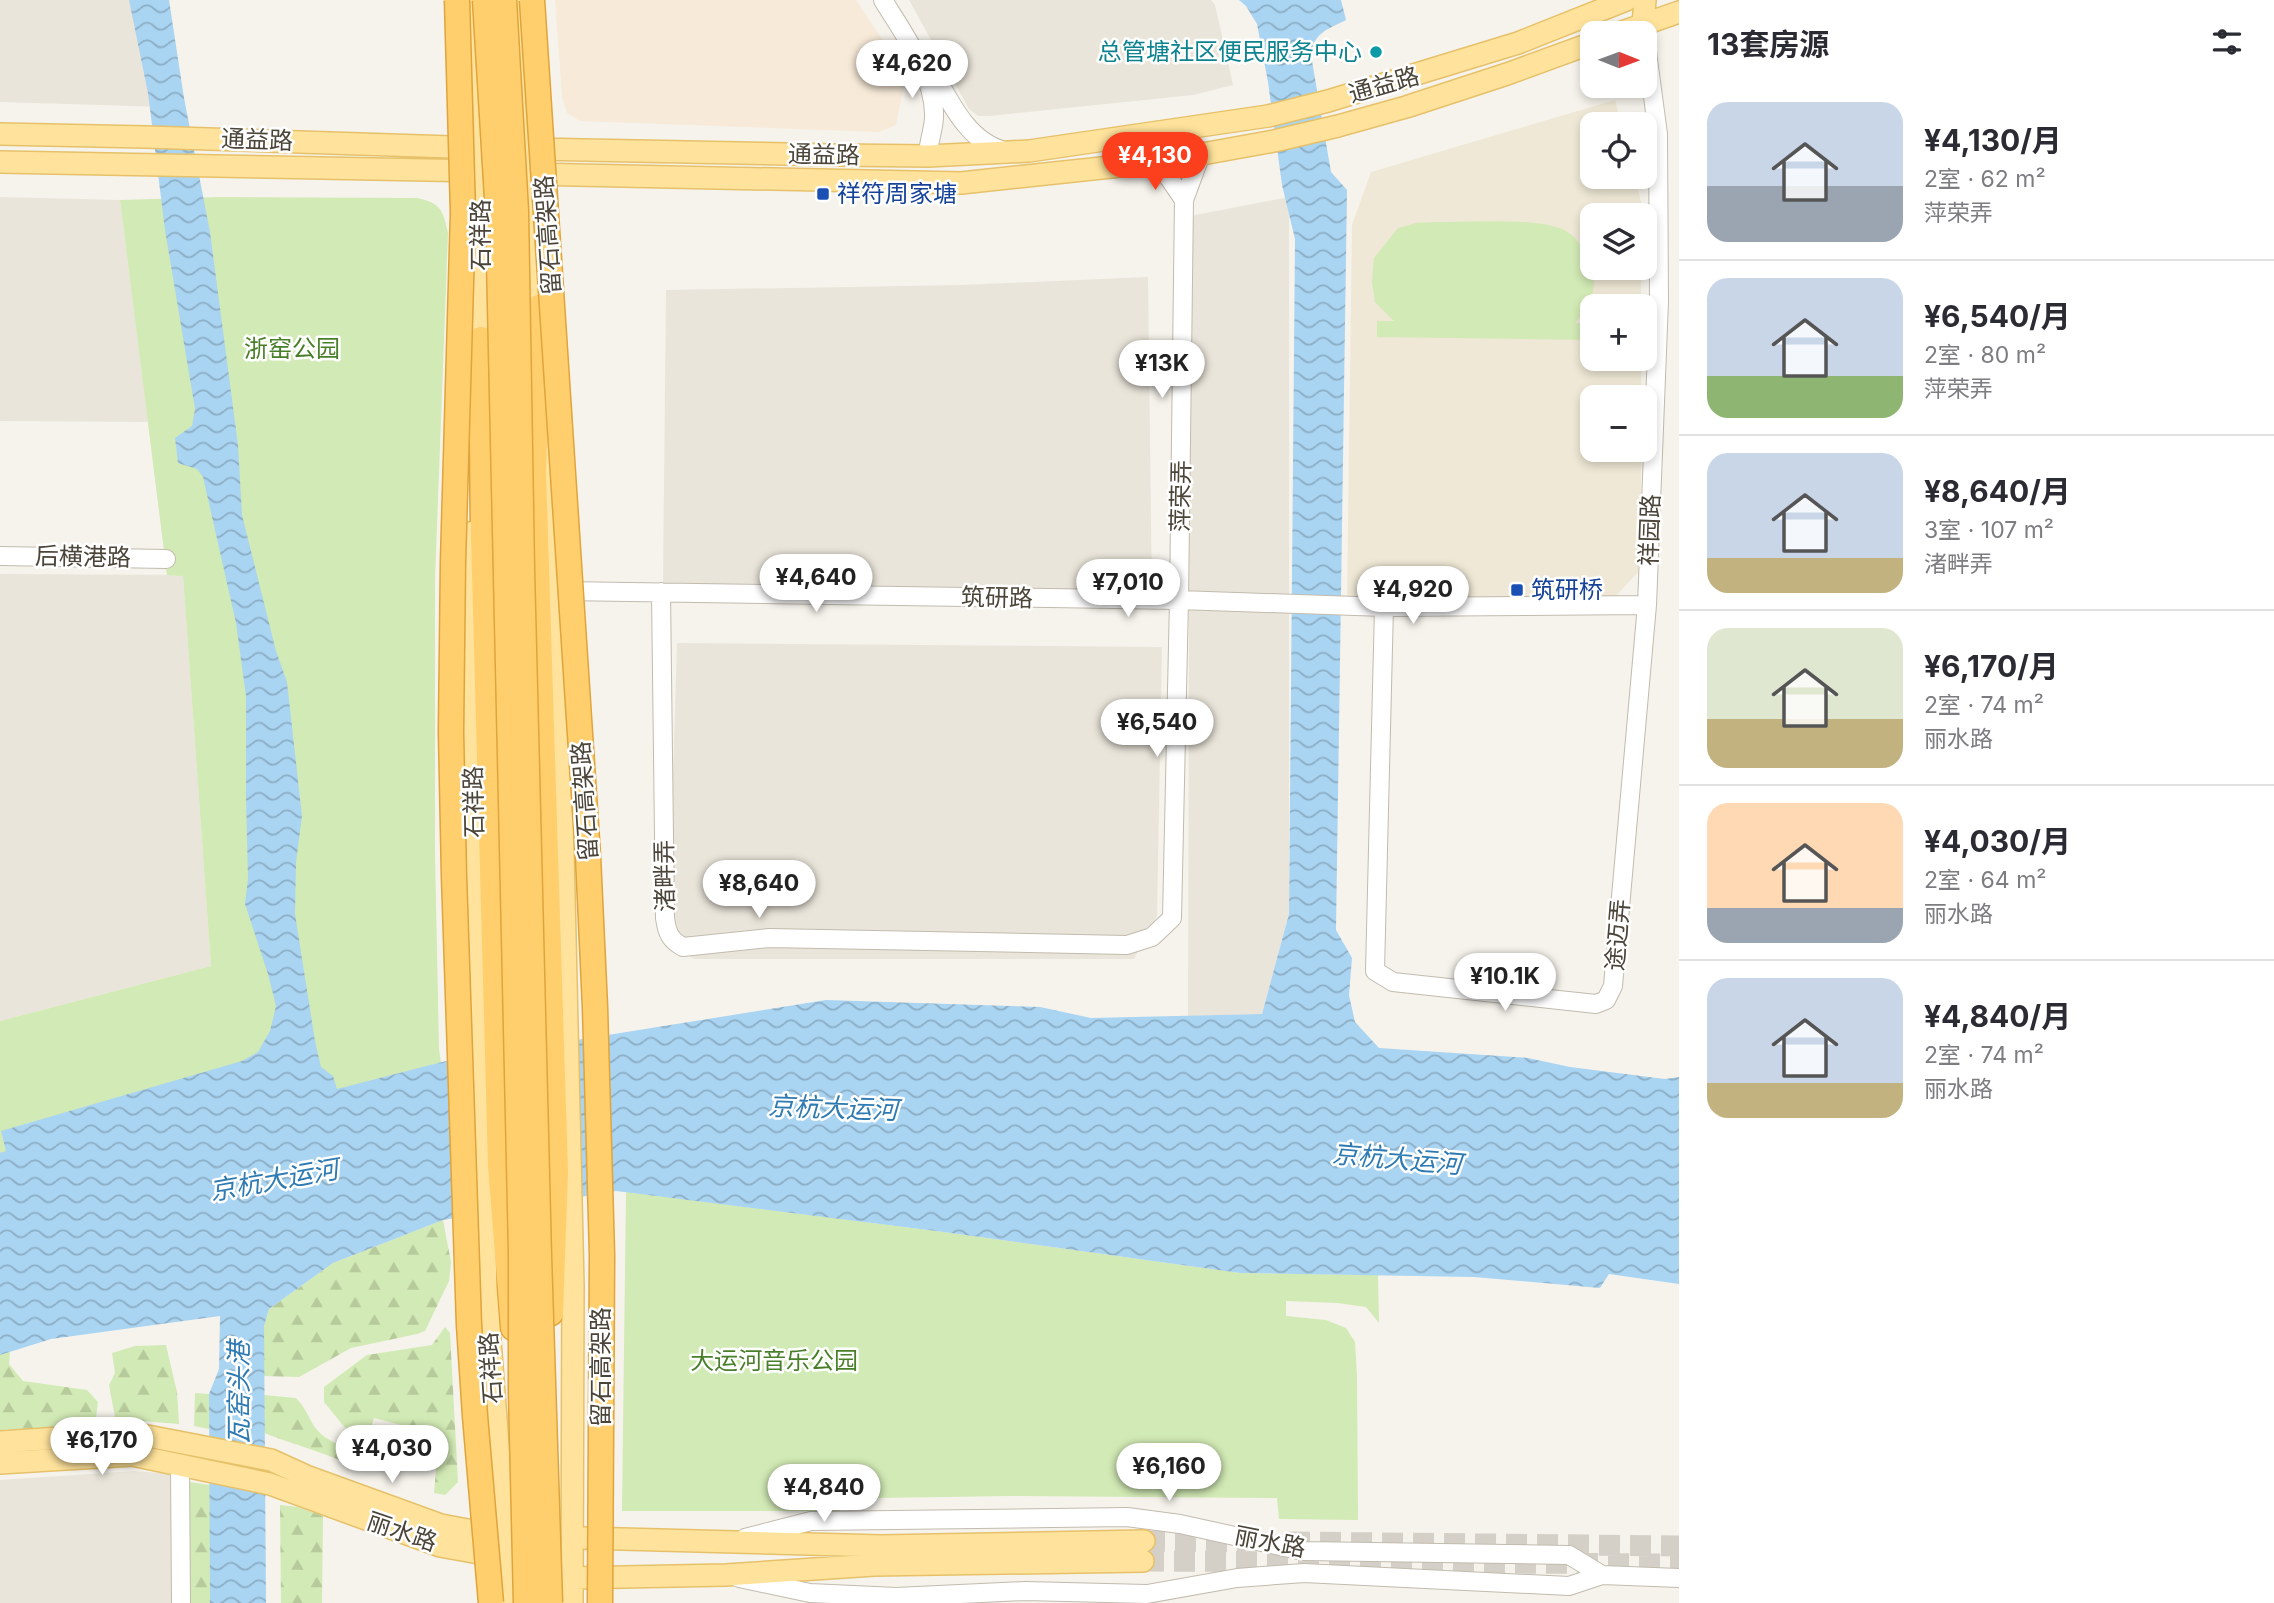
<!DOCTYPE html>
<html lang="zh">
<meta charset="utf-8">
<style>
body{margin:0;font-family:Inter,"Noto Sans SC",sans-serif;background:#f2f2f3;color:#2b2b33;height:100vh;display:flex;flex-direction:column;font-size:26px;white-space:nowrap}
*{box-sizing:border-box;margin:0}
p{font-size:23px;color:#7c7c81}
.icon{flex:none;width:38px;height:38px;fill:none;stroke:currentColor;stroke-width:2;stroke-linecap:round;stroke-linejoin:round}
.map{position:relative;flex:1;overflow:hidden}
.details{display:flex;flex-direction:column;background:#fff;width:595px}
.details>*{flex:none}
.needle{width:46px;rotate:91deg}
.buttons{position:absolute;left:1580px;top:21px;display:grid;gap:14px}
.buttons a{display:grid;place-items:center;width:77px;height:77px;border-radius:14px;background:#fff;box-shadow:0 4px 10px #0003;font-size:35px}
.price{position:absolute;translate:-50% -60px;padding:0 16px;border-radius:24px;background:#fff;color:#222;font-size:23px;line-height:46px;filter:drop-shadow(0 2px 4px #0008)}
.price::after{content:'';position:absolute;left:50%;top:42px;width:21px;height:16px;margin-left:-10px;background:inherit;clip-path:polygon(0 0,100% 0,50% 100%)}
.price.active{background:#fc3f1d;color:#fff}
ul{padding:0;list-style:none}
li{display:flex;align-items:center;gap:21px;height:175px;padding:0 28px}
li+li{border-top:2px solid #e1e1e2}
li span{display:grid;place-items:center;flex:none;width:196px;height:140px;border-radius:21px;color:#555}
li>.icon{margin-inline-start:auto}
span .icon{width:84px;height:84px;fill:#fffc;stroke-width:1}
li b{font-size:30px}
h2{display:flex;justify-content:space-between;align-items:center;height:84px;padding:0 28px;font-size:30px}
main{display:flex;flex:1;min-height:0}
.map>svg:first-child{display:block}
</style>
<main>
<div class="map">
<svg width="1679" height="1603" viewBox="0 0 1679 1603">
<defs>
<pattern id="forest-firs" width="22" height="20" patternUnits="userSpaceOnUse" patternTransform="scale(1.75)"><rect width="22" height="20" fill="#d2eab5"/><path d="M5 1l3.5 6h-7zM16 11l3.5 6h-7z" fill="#b6ca9c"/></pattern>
<pattern id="water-waves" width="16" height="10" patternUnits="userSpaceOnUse" patternTransform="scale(1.75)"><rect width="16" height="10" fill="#a9d4f2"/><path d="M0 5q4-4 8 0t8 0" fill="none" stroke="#8caec5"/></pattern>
</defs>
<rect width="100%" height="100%" fill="#f6f3ec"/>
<!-- residential -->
<path fill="#eae5da" d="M0 0H148L166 107 0 102Z
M909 0H1211L1215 5 1233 85 1193 95 990 116H978L969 109Z
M0 197 120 200 148 422 0 421Z
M1289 197V914L1262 1014 1188 1016 1190 216Z
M1148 277 1152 600 663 585 666 290 962 285Z
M0 574 183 575 211 966 0 1021Z
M677 643 1162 647 1157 916 1134 959H694L668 944Z
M134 1471 174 1474 175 1603H0V1480Z"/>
<!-- commercial -->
<path fill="#f7ead8" d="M555 0H856L895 59 904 84 896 125 879 132 580 121 567 113 562 97Z"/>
<!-- education -->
<path fill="#efe8d6" d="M1615 100 1621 124H1592V177H1635L1641 202V215H1592V268H1641V306H1592V359H1641V397H1592V450H1641V569L1615 597 1347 599 1352 225 1371 172Z"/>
<!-- forest -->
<path fill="url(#forest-firs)" d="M443 1220 451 1262 449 1281 425 1331 417 1334 351 1348 299 1377 264 1376V1326L269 1309 333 1263Z
M445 1327 450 1333 458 1482 445 1495 434 1493 436 1469 417 1445 420 1430 374 1418 367 1438 346 1429 324 1402V1387L367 1355 432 1345Z
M166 1345 177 1392 179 1424 141 1421 116 1422 109 1385 115 1373 112 1353 135 1346Z
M10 1352 9 1364 23 1381 87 1390 98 1402 96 1418 85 1425 0 1430V1355Z
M195 1393 209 1394V1429L194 1426Z
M264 1395 296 1398C305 1407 308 1416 314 1426 326 1443 344 1446 363 1452L356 1467C326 1453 295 1445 264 1433Z
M189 1482 210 1485V1603H189Z
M280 1505 298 1507 323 1516 322 1603H281Z"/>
<!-- park -->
<path fill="#d2eab5" d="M221 197 417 198C441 203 443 210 448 233L435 579V854L439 1049 445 1090 0 1199V1021L211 966 183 576 167 575 120 200Z
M1438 222C1468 222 1542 217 1566 231 1579 239 1585 252 1590 265 1600 287 1589 308 1575 323L1589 324V340L1377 337V321H1394L1375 302 1372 282 1374 258 1398 228 1416 223Z
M626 1192 936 1231 1240 1273 1378 1275 1379 1323 1366 1307 1337 1303 1286 1301V1316L1326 1320 1346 1328 1355 1342 1357 1376 1358 1520 1279 1519 1277 1498 1010 1496 877 1498 843 1501 840 1511H622Z"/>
<!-- water -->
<path fill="url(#water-waves)" d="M129 0H169L184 98 210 232 238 445 242 515 276 651 287 682 302 816 296 862 295 914 315 1041 321 1067 333 1076 337 1089 446 1061 826 1000 1040 1007 1091 1018 1262 1014 1289 914 1295 239 1282 185 1268 82 1257 24 1246 6 1239 0H1341L1346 20C1328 29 1313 33 1311 55L1331 172 1347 190 1336 930 1352 958 1349 995 1355 1022 1379 1048 1528 1058 1570 1067 1665 1079 1679 1077V1284L1609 1274 1600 1288 1474 1277 1240 1273 936 1231 616 1191 443 1220 333 1263 269 1309 264 1326 266 1603H210L209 1394 219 1369 220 1316 51 1339 0 1355V1153L6 1151 1 1131 242 1061 258 1052 270 1031 276 1006 268 974 245 904 248 879 246 796V696L236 623 203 477 197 469 178 463 175 438 192 426 195 409 165 230 148 93Z"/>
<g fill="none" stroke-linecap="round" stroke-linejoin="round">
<!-- major-tunnel -->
<path stroke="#d4d0c8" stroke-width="21" stroke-dasharray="21 10" stroke-linecap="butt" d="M1144 1541 1246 1542
M1289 1542 1679 1546
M1143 1561 1679 1564"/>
<defs>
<path id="minor" d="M883 0C903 33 933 73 934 113 935 127 928 141 928 156
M927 61C947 94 964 141 1005 151
M1158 162 1184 200
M0 556 166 559
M562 591 1179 600 1384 607 1647 605
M661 592 665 918C667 933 670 940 683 947L769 938 1127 945 1152 937 1172 918 1179 600 1184 200 1201 154
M1384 607 1375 971 1393 982 1596 1004 1606 1000 1613 986 1647 605 1659 301 1658 134 1645 37
M180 1464 181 1603
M745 1538 811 1521 1127 1517 1180 1524 1303 1551 1569 1555 1602 1575
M739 1578 810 1593 896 1597 1025 1591 1147 1594 1237 1578 1304 1573 1569 1586 1602 1575 1679 1578"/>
<path id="major" d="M472 0 482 148 480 353
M518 0 540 324
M1643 24 1645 0
M1619 33 1679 12
M0 134 146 137 482 148 837 155 928 156 1029 151 1268 116 1328 101 1518 43 1626 0
M0 162 481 171 530 174 961 183 1158 162 1274 141 1338 126 1406 107 1507 74 1592 43
M546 409 557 591 573 1286 572 1603
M473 532 470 582 475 867 486 1288 510 1603
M0 1442 132 1433 271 1460 306 1476 441 1525 500 1536
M0 1463 132 1455 270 1484 440 1546 501 1557
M584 1538 881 1546 1144 1541
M558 1574 572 1578 726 1575 874 1565 1143 1561"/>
<path id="highway" d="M539 307 534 472 556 1172 551 1313
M481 339 483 538 500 1166 513 1328"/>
</defs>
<!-- minor casing -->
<use href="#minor" stroke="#c2bbae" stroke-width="20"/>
<!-- major casing -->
<use href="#major" stroke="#e6c16a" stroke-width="24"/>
<!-- highway casing -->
<use href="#highway" stroke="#e0a43c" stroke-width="27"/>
<!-- minor -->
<use href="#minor" stroke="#fff" stroke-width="18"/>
<!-- major -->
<use href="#major" stroke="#ffe39c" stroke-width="21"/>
<!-- highway -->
<use href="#highway" stroke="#ffcf6e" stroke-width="24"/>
<defs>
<path id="highway-bridge" d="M457 0 463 213 453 562 451 732 454 876 469 1325 475 1416 491 1603
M485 0 498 215 521 1253V1392L526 1603
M504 0 516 211 522 569 539 1256 550 1603
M532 0 588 856 595 1007 602 1255 600 1603"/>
</defs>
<!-- highway-bridge casing -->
<use href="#highway-bridge" stroke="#e0a43c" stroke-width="27" stroke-linecap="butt"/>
<!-- highway-bridge -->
<use href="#highway-bridge" stroke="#ffcf6e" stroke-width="24"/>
</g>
<!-- markers -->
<circle fill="#0f9aa8" stroke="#fff" stroke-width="2.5" cx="1376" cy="52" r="7"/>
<g fill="#1a4fb4" stroke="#fff" stroke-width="2.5">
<rect x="816" y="187" width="14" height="14" rx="3.5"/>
<rect x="1510" y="583" width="14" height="14" rx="3.5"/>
</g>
<g text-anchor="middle" stroke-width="5" stroke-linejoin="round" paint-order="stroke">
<!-- culture labels -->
<g font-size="24" fill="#0d838f" stroke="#fff" text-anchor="end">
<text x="1362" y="60">总管塘社区便民服务中心</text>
</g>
<!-- street labels -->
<g font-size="24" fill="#4b4439" stroke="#fff">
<text transform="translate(1384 85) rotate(-16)" y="8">通益路</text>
<text transform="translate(257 140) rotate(2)" y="8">通益路</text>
<text transform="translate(824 155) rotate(1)" y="8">通益路</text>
<text transform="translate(481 235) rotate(-90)" y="8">石祥路</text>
<text transform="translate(548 235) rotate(-94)" y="8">留石高架路</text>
<text transform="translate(1181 496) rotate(-89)" y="8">萍荣弄</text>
<text transform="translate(1650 530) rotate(-88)" y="8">祥园路</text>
<text transform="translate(83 557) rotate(1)" y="8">后横港路</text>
<text transform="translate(997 598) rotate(1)" y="8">筑研路</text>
<text transform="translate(585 801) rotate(-94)" y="8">留石高架路</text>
<text transform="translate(474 802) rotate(-91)" y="8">石祥路</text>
<text transform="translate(665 876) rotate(-91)" y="8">渚畔弄</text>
<text transform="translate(1618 935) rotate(-85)" y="8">途迈弄</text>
<text transform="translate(601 1367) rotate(-90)" y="8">留石高架路</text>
<text transform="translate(491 1368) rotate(-94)" y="8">石祥路</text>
<text transform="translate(402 1532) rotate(19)" y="8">丽水路</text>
<text transform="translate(1270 1542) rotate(11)" y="8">丽水路</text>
</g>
<!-- transit labels -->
<g font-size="24" fill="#164399" stroke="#fff" text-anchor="start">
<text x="837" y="202">祥符周家塘</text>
<text x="1531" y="598">筑研桥</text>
</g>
<!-- park labels -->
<g font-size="24" fill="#4a7f2a" stroke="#fff">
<text x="292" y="357">浙窑公园</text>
<text x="774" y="1369">大运河音乐公园</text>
</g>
<!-- water labels -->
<g font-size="26" font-style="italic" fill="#2e7ab2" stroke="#fff">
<text transform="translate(833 1108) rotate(2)" y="9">京杭大运河</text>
<text transform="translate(1397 1159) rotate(5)" y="9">京杭大运河</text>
<text transform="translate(274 1180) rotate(-10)" y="9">京杭大运河</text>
<text transform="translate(239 1393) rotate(-90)" y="9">瓦窑头港</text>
</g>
</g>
</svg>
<div class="buttons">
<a><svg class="needle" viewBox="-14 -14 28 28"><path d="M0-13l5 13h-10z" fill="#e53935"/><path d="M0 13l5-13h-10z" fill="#7c7c81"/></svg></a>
<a><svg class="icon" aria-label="locate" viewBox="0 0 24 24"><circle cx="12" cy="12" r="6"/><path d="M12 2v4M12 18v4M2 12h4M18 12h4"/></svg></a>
<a><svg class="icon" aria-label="layers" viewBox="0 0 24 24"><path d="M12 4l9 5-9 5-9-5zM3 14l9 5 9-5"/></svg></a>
<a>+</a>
<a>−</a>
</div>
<b class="price" style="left:912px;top:100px">¥4,620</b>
<b class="price active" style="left:1155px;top:192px">¥4,130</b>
<b class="price" style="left:1162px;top:400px">¥13K</b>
<b class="price" style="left:816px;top:614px">¥4,640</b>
<b class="price" style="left:1128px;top:619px">¥7,010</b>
<b class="price" style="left:1413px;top:626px">¥4,920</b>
<b class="price" style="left:1157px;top:759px">¥6,540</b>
<b class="price" style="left:759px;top:920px">¥8,640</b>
<b class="price" style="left:1505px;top:1013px">¥10.1K</b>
<b class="price" style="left:102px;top:1477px">¥6,170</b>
<b class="price" style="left:392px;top:1485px">¥4,030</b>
<b class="price" style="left:1169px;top:1503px">¥6,160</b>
<b class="price" style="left:824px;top:1524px">¥4,840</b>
</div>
<section class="details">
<h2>13套房源<svg class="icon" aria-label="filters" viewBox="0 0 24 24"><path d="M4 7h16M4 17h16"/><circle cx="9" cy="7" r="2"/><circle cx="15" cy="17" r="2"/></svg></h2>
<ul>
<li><span style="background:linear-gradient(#c9d6e8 60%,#9aa5b1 0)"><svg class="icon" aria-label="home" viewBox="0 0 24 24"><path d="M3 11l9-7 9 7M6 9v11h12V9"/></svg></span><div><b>¥4,130/月</b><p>2室 · 62 m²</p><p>萍荣弄</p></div></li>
<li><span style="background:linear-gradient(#c9d6e8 70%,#8fb573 0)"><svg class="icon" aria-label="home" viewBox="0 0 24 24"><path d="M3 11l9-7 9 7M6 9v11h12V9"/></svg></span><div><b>¥6,540/月</b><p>2室 · 80 m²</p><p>萍荣弄</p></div></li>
<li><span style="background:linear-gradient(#c9d6e8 75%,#c2b280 0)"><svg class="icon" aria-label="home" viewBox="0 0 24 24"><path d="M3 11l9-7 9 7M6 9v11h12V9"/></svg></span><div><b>¥8,640/月</b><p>3室 · 107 m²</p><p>渚畔弄</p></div></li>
<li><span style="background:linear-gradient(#dfe7d0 65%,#c2b280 0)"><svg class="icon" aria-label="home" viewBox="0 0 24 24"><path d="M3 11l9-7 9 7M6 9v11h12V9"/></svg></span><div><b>¥6,170/月</b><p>2室 · 74 m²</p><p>丽水路</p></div></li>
<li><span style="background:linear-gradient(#ffd9b3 75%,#9aa5b1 0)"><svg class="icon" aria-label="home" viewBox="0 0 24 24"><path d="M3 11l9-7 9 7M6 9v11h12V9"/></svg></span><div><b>¥4,030/月</b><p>2室 · 64 m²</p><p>丽水路</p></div></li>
<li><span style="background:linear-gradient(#c9d6e8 75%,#c2b280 0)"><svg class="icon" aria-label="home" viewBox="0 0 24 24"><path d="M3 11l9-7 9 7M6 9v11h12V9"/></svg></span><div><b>¥4,840/月</b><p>2室 · 74 m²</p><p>丽水路</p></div></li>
</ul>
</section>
</main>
